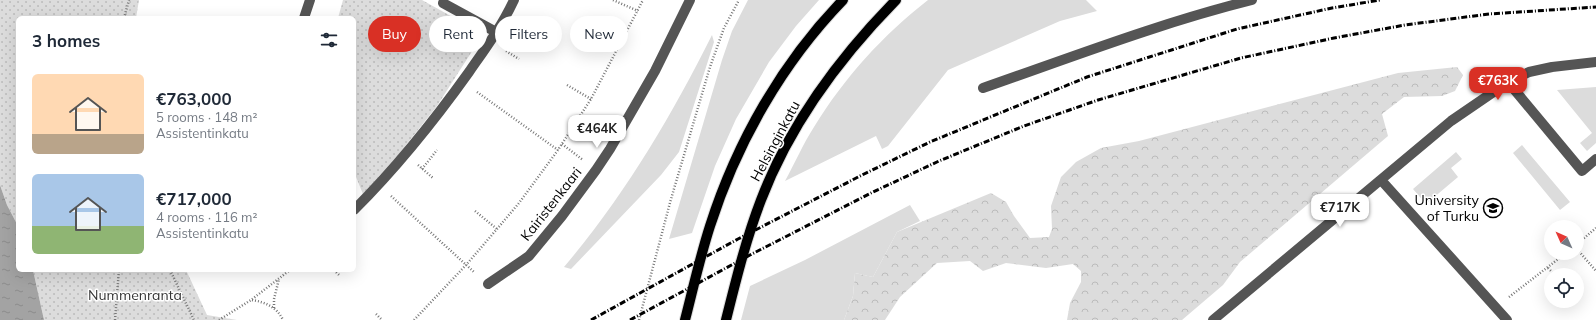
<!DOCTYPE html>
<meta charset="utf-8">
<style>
body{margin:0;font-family:Mulish,sans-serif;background:#f6f6f7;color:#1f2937;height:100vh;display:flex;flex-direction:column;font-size:15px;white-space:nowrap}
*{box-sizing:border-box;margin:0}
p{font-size:13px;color:#747a83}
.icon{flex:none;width:22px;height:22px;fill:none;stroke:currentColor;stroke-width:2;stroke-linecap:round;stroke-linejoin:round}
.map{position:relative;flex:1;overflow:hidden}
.side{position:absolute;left:16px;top:16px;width:340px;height:256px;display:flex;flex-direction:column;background:#fff;border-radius:6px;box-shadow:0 4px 16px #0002}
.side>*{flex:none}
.banner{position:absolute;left:368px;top:16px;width:380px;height:36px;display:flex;gap:8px}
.needle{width:26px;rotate:315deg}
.fabs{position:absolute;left:1544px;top:220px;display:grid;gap:8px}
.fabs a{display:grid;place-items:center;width:40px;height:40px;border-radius:50%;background:#fff;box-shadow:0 4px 16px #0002;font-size:20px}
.price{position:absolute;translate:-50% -34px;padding:0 9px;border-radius:8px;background:#fff;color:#222;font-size:13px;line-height:26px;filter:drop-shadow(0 1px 2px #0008)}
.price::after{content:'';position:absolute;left:50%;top:24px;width:12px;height:9px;margin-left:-6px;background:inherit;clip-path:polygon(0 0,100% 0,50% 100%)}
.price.current{background:#d93025;color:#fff}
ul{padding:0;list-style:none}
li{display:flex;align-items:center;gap:12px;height:100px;padding:0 16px}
li span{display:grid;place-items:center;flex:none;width:112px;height:80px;border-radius:6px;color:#555}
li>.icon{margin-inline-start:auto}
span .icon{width:48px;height:48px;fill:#fffc;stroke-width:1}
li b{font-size:17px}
h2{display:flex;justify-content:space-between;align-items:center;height:48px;padding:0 16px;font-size:17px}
.pill{padding:0 14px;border-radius:18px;background:#fff;box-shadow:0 4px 16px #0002;font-size:14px;line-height:36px}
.pill.current{background:#d93025;color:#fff}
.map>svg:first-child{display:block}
</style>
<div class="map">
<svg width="1596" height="320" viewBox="0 0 1596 320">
<defs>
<pattern id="forest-crowns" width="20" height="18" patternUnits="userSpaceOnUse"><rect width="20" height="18" fill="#dcdcdc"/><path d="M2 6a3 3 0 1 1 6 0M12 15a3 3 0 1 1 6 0" fill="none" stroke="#bbb"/></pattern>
<pattern id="park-dots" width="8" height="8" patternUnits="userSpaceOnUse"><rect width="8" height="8" fill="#dcdcdc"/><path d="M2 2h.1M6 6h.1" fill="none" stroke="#bbb" stroke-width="1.8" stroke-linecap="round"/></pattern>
<pattern id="water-ripples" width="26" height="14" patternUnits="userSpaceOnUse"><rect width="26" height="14" fill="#a3a3a3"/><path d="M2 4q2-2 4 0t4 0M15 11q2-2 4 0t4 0" fill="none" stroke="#8b8b8b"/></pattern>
</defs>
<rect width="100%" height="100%" fill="#fff"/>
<!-- green -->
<path fill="#dcdcdc" d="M748 0H819L796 26 769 62 736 119 715 166 692 233 669 239 722 60 732 31Z
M928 0H1086L1097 11 1060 21 948 70 888 146 882 149 876 136 785 181C795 163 803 144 814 127 844 78 883 35 928 0Z
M712 35 714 42 679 152 661 175 571 269 564 267C624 196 671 117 712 35Z
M1596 87V143L1587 151 1580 143 1592 133 1557 90Z
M1522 145 1570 202 1560 210 1513 153Z
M1456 152 1462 159 1451 168 1458 177 1426 204 1413 189Z
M910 205 920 221 897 232 873 277 855 273 853 296 844 320H741L750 286 805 260Z"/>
<!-- forest -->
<path fill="url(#forest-crowns)" d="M1457 67 1463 75 1455 91 1442 96 1404 97 1382 114 1388 136 1240 262 1223 285 1182 320H1067L1070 303 1081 282V271L1073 264 1046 268 1006 263 983 271 970 261 937 263 900 297 885 320H844L853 296 855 273 873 277 897 232 991 193 1006 202 1014 216 1030 238 1049 237 1052 229 1051 206 1061 177 1076 162 1101 148 1139 141 1398 73Z"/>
<!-- park -->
<path fill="url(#park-dots)" d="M0 0H139L136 18H18V226L7 205 0 185Z
M343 0H422L483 34 437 106 398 155 363 194 354 172V18H338Z
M33 270H186L207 315 237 320H44Z"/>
<!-- water -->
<path fill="url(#water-ripples)" d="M0 185 7 205 18 226V270H33L44 320H0Z"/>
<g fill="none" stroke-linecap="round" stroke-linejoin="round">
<defs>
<path id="major" d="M685 320C693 289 700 257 710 226 737 142 782 63 843 0
M726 320C736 280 746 239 761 200 790 124 839 58 896 0"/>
</defs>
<!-- major casing -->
<use href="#major" stroke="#dbdbdb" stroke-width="12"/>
<!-- path -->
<path stroke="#777" stroke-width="2.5" stroke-dasharray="1 2" stroke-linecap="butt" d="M613 0 638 11
M124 18 129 0
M506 51 519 59
M567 85 591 99
M477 92 558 150
M562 144 583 160
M418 165 433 178
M422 169 437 150
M391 196 475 273
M475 211 497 229
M1577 244 1596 228
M1577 249 1596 271
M1548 268 1555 275
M170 270 194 320
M334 270 339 275
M1509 297 1566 253
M252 300C265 302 277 307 283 320
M274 308V299L279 279
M376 314 382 320
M115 320 119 270
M219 320 251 300 290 270
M414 320 466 265 497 229 519 203 558 150 591 99 643 0
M639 320 671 199 710 67 724 28 739 0"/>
<!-- minor -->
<path stroke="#555" stroke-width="10" d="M443 3 496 32
M304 18 310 0
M1508 82 1582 171 1596 159
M983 88C1072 57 1160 23 1252 0
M1381 180 1507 320
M354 210C396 168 434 121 469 72 485 49 502 26 514 0
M488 284 529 256 562 216 596 170 610 149 655 71 690 0
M1213 320 1451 121 1508 82 1529 72 1552 67 1596 62"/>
<!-- major -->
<use href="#major" stroke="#000" stroke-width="10"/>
<!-- rail -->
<path stroke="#000" stroke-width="3" stroke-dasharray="6 2 1 2" stroke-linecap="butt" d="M591 320 738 239 862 175 930 142 1087 77 1237 29 1332 8 1380 0
M630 320 750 255 871 193 939 161 1024 126 1098 100 1241 58 1334 38 1405 25 1489 14 1596 7"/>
</g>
<!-- icons -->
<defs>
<symbol id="university-ring" viewBox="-11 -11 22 22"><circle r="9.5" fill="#fff" stroke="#000" stroke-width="1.5"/><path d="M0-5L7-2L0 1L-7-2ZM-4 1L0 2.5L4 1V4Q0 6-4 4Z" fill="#000"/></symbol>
</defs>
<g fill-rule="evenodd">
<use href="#university-ring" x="1482" y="197" width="22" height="22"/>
</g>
<g text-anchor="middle" stroke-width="3" stroke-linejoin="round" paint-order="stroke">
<!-- street labels -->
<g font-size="14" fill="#000" stroke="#fff">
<text transform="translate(775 141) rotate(-62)" y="5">Helsinginkatu</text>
<text transform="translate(551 204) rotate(-52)" y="5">Kairistenkaari</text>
</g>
<!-- poi labels -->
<g font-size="14" fill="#000" stroke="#fff" text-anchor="end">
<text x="1479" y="205">University<tspan x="1479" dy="16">of Turku</tspan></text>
</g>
<!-- park labels -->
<g font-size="14" fill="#333" stroke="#fff">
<text x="135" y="300">Nummenranta</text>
</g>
</g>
</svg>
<div class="fabs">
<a><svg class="needle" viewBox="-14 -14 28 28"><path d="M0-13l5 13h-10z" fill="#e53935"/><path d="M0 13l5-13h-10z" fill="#747a83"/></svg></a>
<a><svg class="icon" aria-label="locate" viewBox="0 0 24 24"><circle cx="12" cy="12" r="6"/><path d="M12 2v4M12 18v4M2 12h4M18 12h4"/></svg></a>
</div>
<b class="price current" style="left:1498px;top:101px">€763K</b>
<b class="price" style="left:597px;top:149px">€464K</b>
<b class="price" style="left:1340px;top:228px">€717K</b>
<div class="banner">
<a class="pill current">Buy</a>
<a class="pill">Rent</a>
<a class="pill">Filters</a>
<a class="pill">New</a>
</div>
<section class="side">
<h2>3 homes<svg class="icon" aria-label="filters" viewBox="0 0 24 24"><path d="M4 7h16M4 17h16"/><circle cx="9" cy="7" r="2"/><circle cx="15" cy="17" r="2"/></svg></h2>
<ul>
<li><span style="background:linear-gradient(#ffd9b3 75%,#b9a48a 0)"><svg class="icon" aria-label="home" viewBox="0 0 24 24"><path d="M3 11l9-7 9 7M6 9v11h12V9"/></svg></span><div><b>€763,000</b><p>5 rooms · 148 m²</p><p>Assistentinkatu</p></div></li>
<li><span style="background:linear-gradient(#a9c7e8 65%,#8fb573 0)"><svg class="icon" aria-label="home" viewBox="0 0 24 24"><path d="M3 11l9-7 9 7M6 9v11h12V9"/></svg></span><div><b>€717,000</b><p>4 rooms · 116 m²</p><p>Assistentinkatu</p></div></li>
</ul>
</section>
</div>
